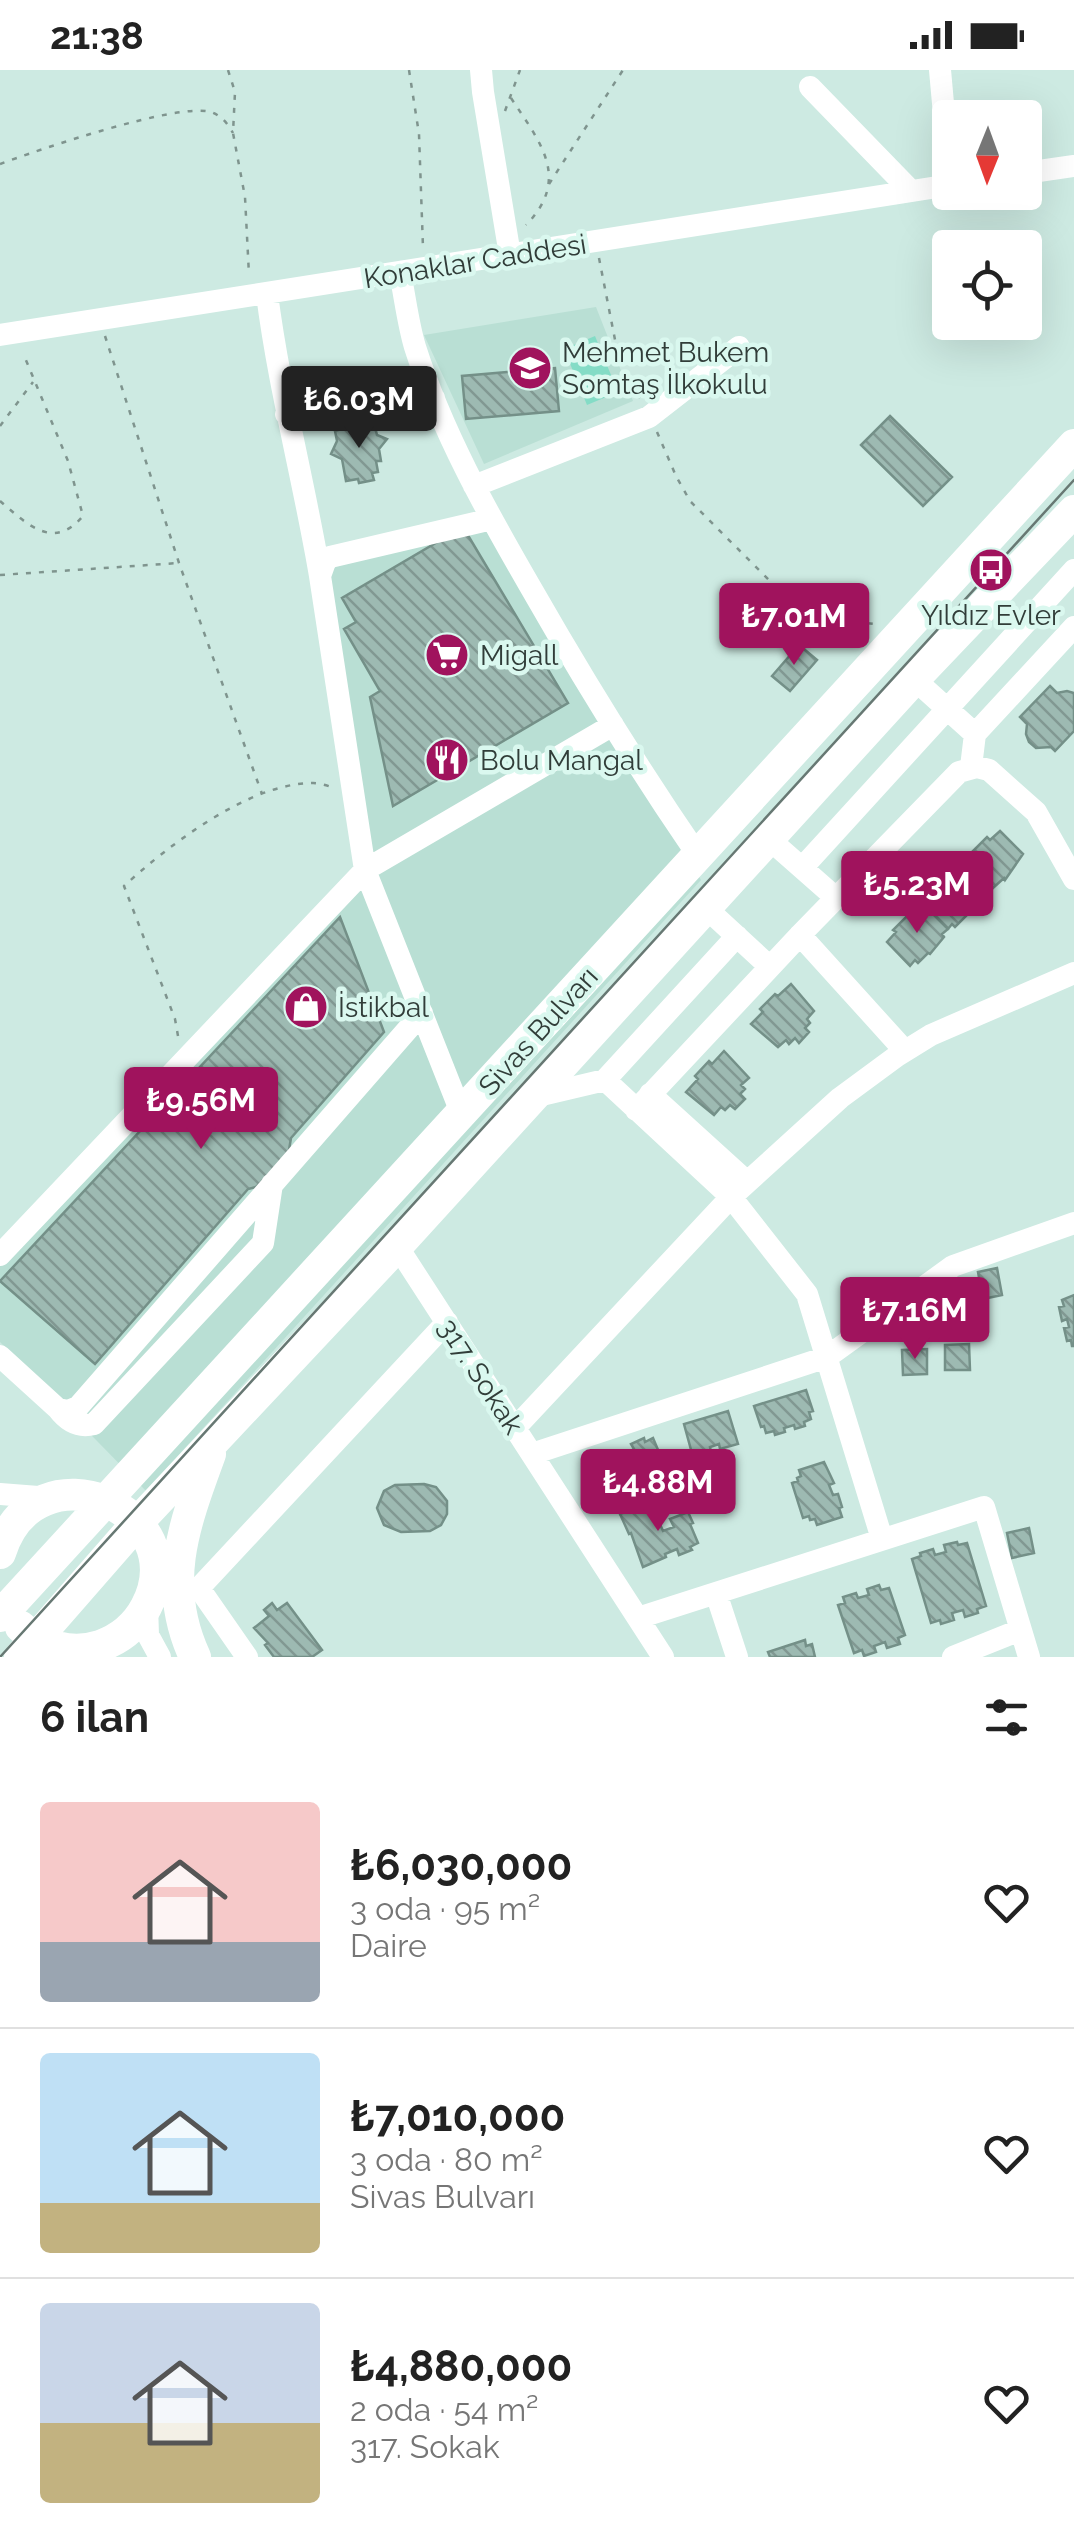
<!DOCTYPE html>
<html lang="tr">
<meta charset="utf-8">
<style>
body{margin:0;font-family:Raleway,sans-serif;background:#f6f6f6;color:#222;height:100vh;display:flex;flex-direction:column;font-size:38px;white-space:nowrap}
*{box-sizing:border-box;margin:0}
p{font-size:32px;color:#767676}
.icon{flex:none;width:55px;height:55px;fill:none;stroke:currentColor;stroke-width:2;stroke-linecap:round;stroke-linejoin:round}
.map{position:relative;height:1587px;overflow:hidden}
.side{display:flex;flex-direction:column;background:#fff;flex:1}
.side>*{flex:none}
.needle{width:65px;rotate:181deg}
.tools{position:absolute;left:932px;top:30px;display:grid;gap:20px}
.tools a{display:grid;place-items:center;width:110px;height:110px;border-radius:10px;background:#fff;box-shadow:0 10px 40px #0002;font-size:50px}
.price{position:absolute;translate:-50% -85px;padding:0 22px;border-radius:10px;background:#a0135d;color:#fff;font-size:32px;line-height:65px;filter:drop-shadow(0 2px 5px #0008)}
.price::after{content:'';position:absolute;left:50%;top:60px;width:30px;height:22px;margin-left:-15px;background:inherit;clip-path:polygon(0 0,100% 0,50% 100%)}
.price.current{background:#222;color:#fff}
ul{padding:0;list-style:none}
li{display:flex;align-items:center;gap:30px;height:250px;padding:0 40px}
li+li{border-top:2px solid #e0e0e0}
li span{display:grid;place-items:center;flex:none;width:280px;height:200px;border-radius:10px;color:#555}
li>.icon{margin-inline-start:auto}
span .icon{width:120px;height:120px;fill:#fffc;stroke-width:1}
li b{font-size:42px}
h2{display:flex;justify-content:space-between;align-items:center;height:120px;padding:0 40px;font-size:42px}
.status{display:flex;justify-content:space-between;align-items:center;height:70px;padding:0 50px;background:#fff;direction:ltr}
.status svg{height:28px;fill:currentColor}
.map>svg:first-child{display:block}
</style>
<div class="status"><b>21:38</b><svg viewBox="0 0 49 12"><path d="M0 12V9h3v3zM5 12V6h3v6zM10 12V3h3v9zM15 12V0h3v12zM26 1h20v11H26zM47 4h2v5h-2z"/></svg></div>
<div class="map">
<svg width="1074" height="1587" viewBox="0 0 1074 1587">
<defs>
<pattern id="building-back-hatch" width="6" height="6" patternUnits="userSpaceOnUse" patternTransform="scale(2.5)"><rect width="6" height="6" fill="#9dbab2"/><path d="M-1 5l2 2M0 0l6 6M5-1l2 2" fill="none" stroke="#819892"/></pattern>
</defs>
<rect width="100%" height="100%" fill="#cdeae2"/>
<!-- built -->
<path fill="#b9dfd4" d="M596 237 633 331 484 394 424 265Z
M491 451 701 810 146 1421 0 1272V1184L362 802 319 489Z"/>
<!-- garden -->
<path fill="#84dcc6" d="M595 266 618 322 587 335 564 279Z"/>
<!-- building -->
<path fill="url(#building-back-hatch)" stroke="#749088" stroke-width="2.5" d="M543 293V299L555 298 559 341 466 349 462 306 531 300 530 294Z
M890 346 952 407 923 436 861 375Z
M352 348 361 356 374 353 377 365 387 369 379 379 381 391H376L378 402 372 403 374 410 359 413 358 409 346 411 342 389 331 384 337 371 335 361 348 357Z
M463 457 568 633 393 736 370 627 380 621 344 559 356 552 342 528Z
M799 575 817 590 790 621 772 606Z
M1050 616 1057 623 1067 621 1074 623V661L1055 681 1051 677 1036 678 1029 672 1026 664 1027 654 1020 647Z
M1000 761 1023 784 1005 810 1004 808 993 818 991 816 986 821 962 798 972 788 969 785 987 767 990 770Z
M962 798 986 821 981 825 984 828 955 857 952 854 948 859 924 835 934 825 931 822 949 805 952 807Z
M924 835 948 859 942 864 944 867 930 884 928 883 918 893 915 890 910 896 887 872 896 862 893 860 911 842 914 844Z
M340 847 384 962 291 1068 288 1086 256 1117 248 1119 95 1294 0 1211Z
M791 914 814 941 807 949 810 953 805 958 809 962 799 973 795 968 789 974 786 970 778 977 751 954 763 942 760 939 775 924 778 926Z
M724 981 749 1008 741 1015 745 1019 740 1024 745 1029 735 1039 730 1035 725 1040 721 1037 714 1045 686 1022 698 1009 695 1006 709 991 712 994Z
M997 1198 1002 1225 983 1229 978 1202Z
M1074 1225V1276H1072L1071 1270 1067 1271 1064 1258 1069 1257 1067 1249 1062 1251 1059 1237 1064 1236 1062 1230Z
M969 1274 970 1300H945V1275Z
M927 1279V1304L903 1305 902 1280Z
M806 1320 813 1341 809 1342 811 1349 804 1352 805 1356 795 1359 794 1355 784 1358 785 1362 775 1365 774 1361 766 1363 764 1356 761 1357 754 1336Z
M728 1341 738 1374 720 1379 719 1374 710 1377 711 1382 693 1387 684 1354Z
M644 1368 645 1372 653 1368 661 1387 664 1386 669 1398 651 1405 648 1397 638 1401 650 1432 620 1444 609 1413H607L598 1392 621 1382 622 1385 634 1379 631 1374Z
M824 1392 834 1413 829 1415 833 1425 838 1424 842 1437 839 1438 842 1447 817 1455 815 1449 810 1450 809 1446 803 1448 792 1413 798 1411 797 1408 801 1406 799 1400Z
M424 1414 436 1417 447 1431V1444L441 1455 430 1461 401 1462 384 1455 377 1438 384 1421 395 1415Z
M650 1432 663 1461 674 1457 670 1449 688 1442 693 1453 690 1454 698 1473 690 1477 692 1480 679 1485 677 1479 665 1484 666 1487 643 1497 631 1463 629 1464 620 1444Z
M1029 1458 1034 1483 1012 1488 1007 1463Z
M957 1472 958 1475 967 1473 986 1536 977 1539 978 1543 965 1547 963 1540 952 1543 954 1550 941 1554 940 1550 931 1553 912 1489 921 1486 920 1483 933 1479 935 1485 946 1482 944 1475Z
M879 1515 881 1520 889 1518 905 1565 898 1568 900 1574 887 1578 885 1572 874 1576 876 1582 864 1586 862 1580 854 1583 838 1535 845 1533 843 1527 856 1523 858 1528 869 1525 867 1519Z
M272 1533 277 1540 287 1533 322 1580 312 1587H274L265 1575 268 1573 254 1558 269 1546 264 1540Z
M805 1570 806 1576 812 1574 815 1587H770L768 1582Z"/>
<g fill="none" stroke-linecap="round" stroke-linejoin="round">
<!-- path -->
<path stroke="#7f948e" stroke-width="2.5" stroke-dasharray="5 8" stroke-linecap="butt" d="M228 0 235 22 233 63 245 127 249 205
M409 0 419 64 423 178
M511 28C539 71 572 108 526 155
M505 41 520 0
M0 94C38 80 178 32 211 42 222 46 228 54 233 63
M549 114 623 0
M599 188 618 285 640 328
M105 266 179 493 262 724
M0 356 33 312
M657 362 676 406 690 431 777 518 799 534 833 549 875 554
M0 431C26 453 53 482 83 446L68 391 23 283
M0 505 178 493
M178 966 175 949 124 816C169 775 249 713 313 713 320 713 328 716 335 718"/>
<!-- minor -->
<path stroke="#fff" stroke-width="22" d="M481 0 483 22 510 185
M940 0 950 111
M810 17 911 121
M1025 103 1074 96
M400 203C405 227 408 254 415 277 442 362 487 442 531 518 583 609 638 698 697 784
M267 224C279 319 304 411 320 506
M0 265 950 115
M286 344 434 328
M474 416 649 347 739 277
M914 609 975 664
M971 697 975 664 1074 557
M769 769 836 828
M802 798 1074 500
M706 838 770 897
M800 865 905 981
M605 1010 731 1127 807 1224 882 1469
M650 1024 747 1112
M533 1027 605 1010 737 866
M636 1040 800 865 959 702 977 697 989 700 1036 742 1074 809
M462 1045 365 800 320 506 325 492 330 487 492 449
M397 1176 663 1587
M0 1185 365 800 613 655
M0 1286 58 1339 68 1341 78 1337 422 943
M58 1339C67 1351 78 1358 94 1354L263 1173 272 1114
M515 1358 731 1127 840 1028 897 986 931 965 1074 903
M532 1384 827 1287 953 1196 1074 1153
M0 1424 51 1428
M716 1523 737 1587
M147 1535 148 1565 160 1587
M638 1548 984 1437 1029 1587
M247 1587 199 1518 447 1252
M953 1587 1020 1560"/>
<!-- highway -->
<path stroke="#fff" stroke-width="32" d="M0 1483C35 1370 197 1440 146 1537 136 1556 120 1569 100 1576 72 1585 42 1577 21 1557
M0 1546 1074 375
M20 1587 137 1453 397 1176 914 609 1074 441
M195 1587C161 1514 184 1455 210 1384"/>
<!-- tram -->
<path stroke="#677873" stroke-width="2.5" d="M0 1587 1074 410"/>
</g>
<!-- icons -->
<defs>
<symbol id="school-disc" viewBox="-11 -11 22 22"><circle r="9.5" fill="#a0135d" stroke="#daf8ef"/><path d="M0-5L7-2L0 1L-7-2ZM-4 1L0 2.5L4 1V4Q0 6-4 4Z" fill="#fff"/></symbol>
<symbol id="bus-disc" viewBox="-11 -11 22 22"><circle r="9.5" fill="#a0135d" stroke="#daf8ef"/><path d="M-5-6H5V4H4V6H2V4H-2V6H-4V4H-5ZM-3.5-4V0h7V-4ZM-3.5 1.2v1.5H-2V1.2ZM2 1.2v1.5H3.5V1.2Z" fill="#fff"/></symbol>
<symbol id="supermarket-disc" viewBox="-11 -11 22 22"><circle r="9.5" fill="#a0135d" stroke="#daf8ef"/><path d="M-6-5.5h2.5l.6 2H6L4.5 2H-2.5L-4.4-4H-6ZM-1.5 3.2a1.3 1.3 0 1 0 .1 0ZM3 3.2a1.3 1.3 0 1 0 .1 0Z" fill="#fff"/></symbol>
<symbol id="restaurant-disc" viewBox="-11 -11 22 22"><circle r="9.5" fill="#a0135d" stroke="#daf8ef"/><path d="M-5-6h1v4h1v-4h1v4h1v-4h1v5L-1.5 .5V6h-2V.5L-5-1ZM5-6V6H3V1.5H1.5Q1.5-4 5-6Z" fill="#fff"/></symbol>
<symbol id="shop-disc" viewBox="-11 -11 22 22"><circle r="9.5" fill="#a0135d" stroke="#daf8ef"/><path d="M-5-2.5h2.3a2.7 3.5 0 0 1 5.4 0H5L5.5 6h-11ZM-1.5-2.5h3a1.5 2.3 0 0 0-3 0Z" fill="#fff"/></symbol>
</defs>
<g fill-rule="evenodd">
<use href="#school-disc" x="505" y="273" width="50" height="50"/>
<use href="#bus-disc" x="966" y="475" width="50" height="50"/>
<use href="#supermarket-disc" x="422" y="560" width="50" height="50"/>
<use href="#restaurant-disc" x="422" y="665" width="50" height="50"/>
<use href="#shop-disc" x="281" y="912" width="50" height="50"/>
</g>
<g text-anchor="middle" stroke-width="9" stroke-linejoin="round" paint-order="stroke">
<!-- street labels -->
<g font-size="28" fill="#313d39" stroke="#daf8ef">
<text transform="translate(475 191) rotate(-9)" y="10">Konaklar Caddesi</text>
<text transform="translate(538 961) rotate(-48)" y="10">Sivas Bulvarı</text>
<text transform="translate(481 1306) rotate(57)" y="10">317. Sokak</text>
</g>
<!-- poi labels -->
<g font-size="28" fill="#313d39" stroke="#daf8ef" text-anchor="start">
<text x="562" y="292">Mehmet Bukem<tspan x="562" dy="32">Somtaş İlkokulu</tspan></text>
<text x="991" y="555" text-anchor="middle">Yıldız Evler</text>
<text x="480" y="595">Migall</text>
<text x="480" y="700">Bolu Mangal</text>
<text x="338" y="947">İstikbal</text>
</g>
</g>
</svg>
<div class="tools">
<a><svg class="needle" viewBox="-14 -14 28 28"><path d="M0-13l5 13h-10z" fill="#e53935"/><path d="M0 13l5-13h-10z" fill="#767676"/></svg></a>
<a><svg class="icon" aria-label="locate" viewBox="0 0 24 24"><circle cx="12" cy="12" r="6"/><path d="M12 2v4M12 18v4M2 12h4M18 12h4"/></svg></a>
</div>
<b class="price current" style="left:359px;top:381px">₺6.03M</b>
<b class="price" style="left:794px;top:598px">₺7.01M</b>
<b class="price" style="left:917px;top:866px">₺5.23M</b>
<b class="price" style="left:201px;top:1082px">₺9.56M</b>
<b class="price" style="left:915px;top:1292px">₺7.16M</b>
<b class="price" style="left:658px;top:1464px">₺4.88M</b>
</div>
<section class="side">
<h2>6 ilan<svg class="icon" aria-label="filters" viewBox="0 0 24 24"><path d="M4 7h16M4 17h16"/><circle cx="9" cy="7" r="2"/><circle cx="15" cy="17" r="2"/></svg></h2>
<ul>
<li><span style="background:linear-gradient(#f6c9c9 70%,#9aa5b1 0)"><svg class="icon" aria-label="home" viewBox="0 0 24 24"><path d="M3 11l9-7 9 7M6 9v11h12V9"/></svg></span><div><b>₺6,030,000</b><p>3 oda · 95 m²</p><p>Daire</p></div><svg class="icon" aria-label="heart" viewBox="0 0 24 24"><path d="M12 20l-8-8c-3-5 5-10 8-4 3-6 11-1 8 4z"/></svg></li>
<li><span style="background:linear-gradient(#bfe0f5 75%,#c2b280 0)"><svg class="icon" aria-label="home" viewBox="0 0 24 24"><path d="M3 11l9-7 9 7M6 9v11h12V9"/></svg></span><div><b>₺7,010,000</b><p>3 oda · 80 m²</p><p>Sivas Bulvarı</p></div><svg class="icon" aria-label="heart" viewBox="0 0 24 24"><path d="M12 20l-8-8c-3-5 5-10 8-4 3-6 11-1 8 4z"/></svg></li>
<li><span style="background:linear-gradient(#c9d6e8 60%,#c2b280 0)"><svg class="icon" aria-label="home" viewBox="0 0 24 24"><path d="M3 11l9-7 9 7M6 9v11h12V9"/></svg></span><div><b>₺4,880,000</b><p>2 oda · 54 m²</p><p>317. Sokak</p></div><svg class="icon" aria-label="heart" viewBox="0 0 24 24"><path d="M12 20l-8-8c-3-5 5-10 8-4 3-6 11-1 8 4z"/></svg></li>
</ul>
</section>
